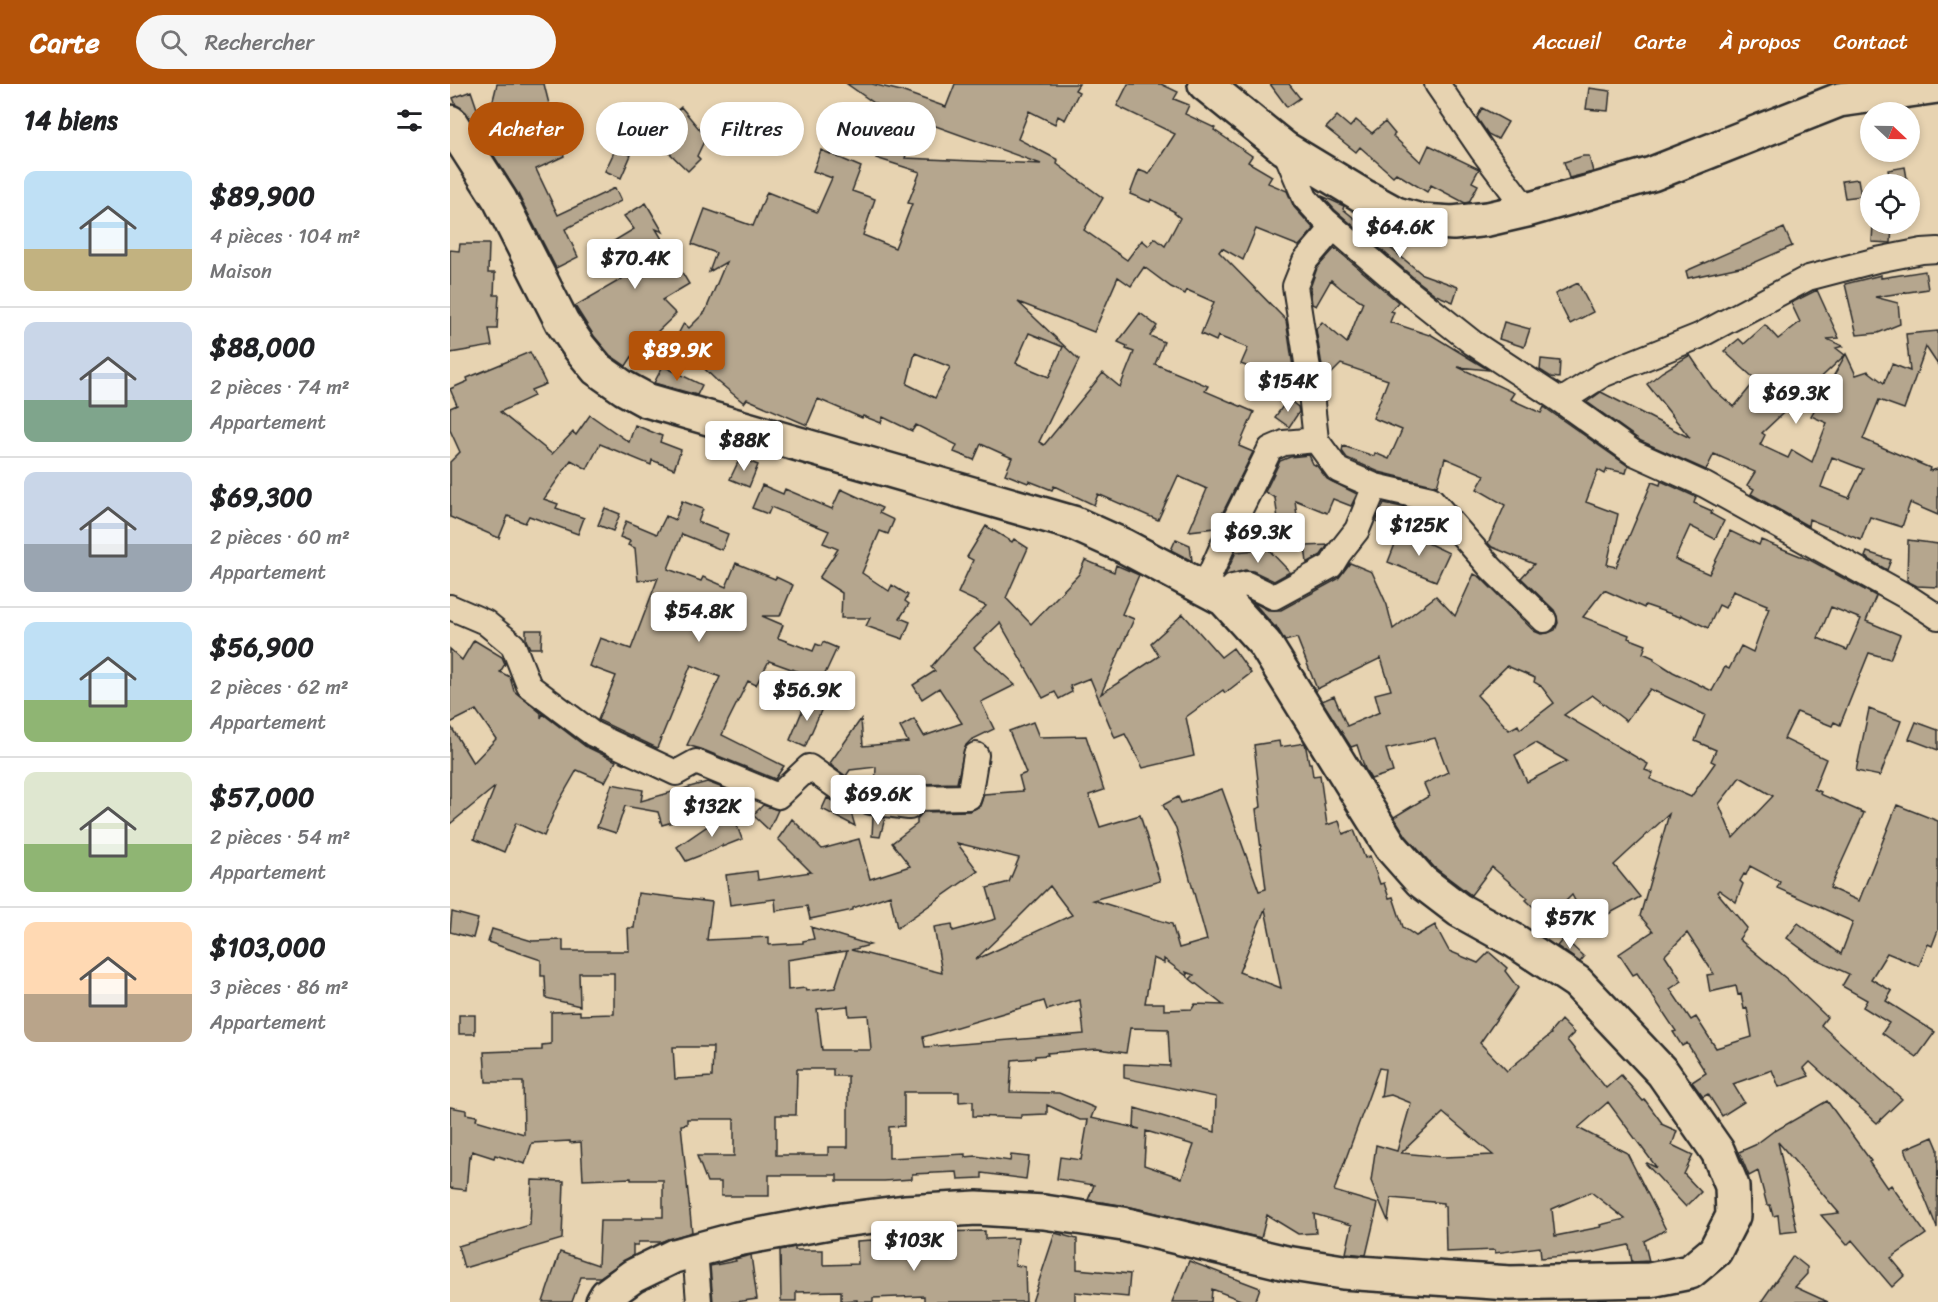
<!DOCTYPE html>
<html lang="fr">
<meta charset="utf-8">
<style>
body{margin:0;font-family:Sriracha,sans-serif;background:#f6f6f6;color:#202124;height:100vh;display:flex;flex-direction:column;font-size:22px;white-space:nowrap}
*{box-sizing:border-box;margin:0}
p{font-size:20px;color:#757577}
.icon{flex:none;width:33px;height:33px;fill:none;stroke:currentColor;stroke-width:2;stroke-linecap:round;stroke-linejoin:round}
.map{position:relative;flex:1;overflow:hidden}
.details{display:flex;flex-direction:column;background:#fff;width:450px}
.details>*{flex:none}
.hud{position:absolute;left:18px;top:18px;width:570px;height:54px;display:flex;gap:12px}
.needle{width:39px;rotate:112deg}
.tools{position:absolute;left:1410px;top:18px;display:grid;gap:12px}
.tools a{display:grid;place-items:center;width:60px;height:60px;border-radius:50%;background:#fff;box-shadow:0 3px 9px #0003;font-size:30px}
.price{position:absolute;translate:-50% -51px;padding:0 14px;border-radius:6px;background:#fff;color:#222;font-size:20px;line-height:39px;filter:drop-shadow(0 2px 3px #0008)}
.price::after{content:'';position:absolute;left:50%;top:36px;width:18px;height:14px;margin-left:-9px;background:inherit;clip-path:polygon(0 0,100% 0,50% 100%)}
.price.on{background:#b45309;color:#fff}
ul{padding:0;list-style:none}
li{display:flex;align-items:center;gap:18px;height:150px;padding:0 24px}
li+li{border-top:2px solid #e0e0e0}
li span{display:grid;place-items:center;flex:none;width:168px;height:120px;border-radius:12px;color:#555}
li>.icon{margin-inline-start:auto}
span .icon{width:72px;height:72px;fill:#fffc;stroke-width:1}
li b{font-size:26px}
h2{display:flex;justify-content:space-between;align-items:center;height:72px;padding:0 24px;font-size:26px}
.pill{padding:0 21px;border-radius:27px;background:#fff;box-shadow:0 3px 9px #0003;font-size:21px;line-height:54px}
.pill.on{background:#b45309;color:#fff}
header{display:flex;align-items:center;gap:36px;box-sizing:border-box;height:84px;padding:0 30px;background:#b45309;color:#fff}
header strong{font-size:28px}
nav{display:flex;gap:33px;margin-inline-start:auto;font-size:21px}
.search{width:420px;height:54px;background:#f6f6f6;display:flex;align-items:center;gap:15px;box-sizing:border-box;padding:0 21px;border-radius:33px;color:#757577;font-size:22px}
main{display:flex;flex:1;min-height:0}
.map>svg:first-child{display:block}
</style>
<header>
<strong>Carte</strong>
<div class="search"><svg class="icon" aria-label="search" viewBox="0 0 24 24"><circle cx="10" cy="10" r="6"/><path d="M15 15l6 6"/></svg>Rechercher</div>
<nav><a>Accueil</a><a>Carte</a><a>À propos</a><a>Contact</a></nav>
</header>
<main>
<section class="details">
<h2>14 biens<svg class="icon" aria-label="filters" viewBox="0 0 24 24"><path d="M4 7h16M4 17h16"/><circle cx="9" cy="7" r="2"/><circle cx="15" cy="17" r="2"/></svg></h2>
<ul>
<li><span style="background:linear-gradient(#bfe0f5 65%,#c2b280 0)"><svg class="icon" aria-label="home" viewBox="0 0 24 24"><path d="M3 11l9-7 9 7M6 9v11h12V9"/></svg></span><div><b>$89,900</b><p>4 pièces · 104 m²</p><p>Maison</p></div></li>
<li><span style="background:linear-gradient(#c9d6e8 65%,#7fa58c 0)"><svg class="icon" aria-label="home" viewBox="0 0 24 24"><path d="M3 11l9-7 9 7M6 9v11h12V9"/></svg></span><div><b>$88,000</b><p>2 pièces · 74 m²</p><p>Appartement</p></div></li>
<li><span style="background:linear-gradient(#c9d6e8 60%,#9aa5b1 0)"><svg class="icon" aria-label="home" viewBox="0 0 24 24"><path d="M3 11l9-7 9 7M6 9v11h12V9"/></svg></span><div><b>$69,300</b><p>2 pièces · 60 m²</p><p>Appartement</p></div></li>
<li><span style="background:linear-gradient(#bfe0f5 65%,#8fb573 0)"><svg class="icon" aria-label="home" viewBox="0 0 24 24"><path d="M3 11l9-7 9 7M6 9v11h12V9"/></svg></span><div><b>$56,900</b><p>2 pièces · 62 m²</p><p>Appartement</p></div></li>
<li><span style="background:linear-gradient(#dfe7d0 60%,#8fb573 0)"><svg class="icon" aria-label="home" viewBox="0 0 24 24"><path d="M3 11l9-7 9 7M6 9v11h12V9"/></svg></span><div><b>$57,000</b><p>2 pièces · 54 m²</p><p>Appartement</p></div></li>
<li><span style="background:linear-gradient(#ffd9b3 60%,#b9a48a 0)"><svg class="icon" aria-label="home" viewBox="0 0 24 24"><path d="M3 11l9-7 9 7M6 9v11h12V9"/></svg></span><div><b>$103,000</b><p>3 pièces · 86 m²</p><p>Appartement</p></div></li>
</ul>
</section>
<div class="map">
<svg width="1488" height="1218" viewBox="0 0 1488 1218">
<rect width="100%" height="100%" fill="#e7d3b1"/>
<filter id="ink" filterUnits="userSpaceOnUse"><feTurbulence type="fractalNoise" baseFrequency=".0167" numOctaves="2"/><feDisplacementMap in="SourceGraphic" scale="12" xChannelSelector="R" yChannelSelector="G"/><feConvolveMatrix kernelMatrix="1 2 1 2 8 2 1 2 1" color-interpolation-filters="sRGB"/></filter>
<g filter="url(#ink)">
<!-- building -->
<path fill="#b5a68e" stroke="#2b2b2b" stroke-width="1.5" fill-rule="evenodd" d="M47 0H94L109 60 114 72 86 85 108 131 165 104 171 117 115 145 128 173 106 184 67 108 33 55 34 51 31 52 16 28 6 21 3 14 21 7 35 48Z
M397 0H422L451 7 496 23 505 0H629L625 6 629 8 615 36 608 32 605 40 579 27 568 55 608 76 607 80 653 114 634 146 677 176 692 156 699 162 705 154 715 162 730 134 724 129 725 128 701 115 700 118 680 110 689 86 699 90 725 50 667 22 678 0H711L728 8 724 15 739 21 735 30 765 44 764 46 802 72 798 78 822 92 818 99 837 107 844 123 864 145 849 162 806 145 793 176 772 164 769 168 836 236 843 283 837 299 791 280 798 264 768 252 766 257 751 250 764 218 737 206 735 210 721 203 694 183 681 202 668 193 644 248 568 218 629 276 589 358 594 361 653 289 670 303 684 268 676 265 677 262 668 258 690 229 707 242 700 252 714 258 705 280 758 302 755 307 804 328 789 362 803 368 765 444 739 447 757 405 728 392 708 436 648 410 644 421 604 402 602 406 579 397 578 399 555 390 562 374 531 360 524 376 504 368 507 361 466 341 462 347 433 333 431 339 413 332 412 334 368 315 357 341 297 315 294 319 266 296 225 256 234 239 239 244 255 228 276 178 259 188 266 169 242 160 255 125 303 142 317 108 367 128 382 94 363 87 371 66 411 83 402 107 425 115 413 151 445 164 462 120 458 119 470 88 426 74 444 25 427 21ZM469 36 591 80 455 74ZM579 249 613 263 599 293 566 279ZM465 269 500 283 485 314 457 300Z
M820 0H839L850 14 837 23Z
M1139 4 1160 7 1158 27 1136 25Z
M231 23 256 53 247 72 250 75 238 87 202 52 219 35 218 34Z
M1032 24 1058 38 1048 55 1038 50 1027 34Z
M887 32 900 43 906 36 922 49 935 38 945 50 943 52 971 78 979 61 1029 85 1022 98 1028 101 1019 118 1015 119 981 101 977 108 946 89 943 92 910 63 906 68 876 44Z
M166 64 181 71 171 94 155 87Z
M1133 72H1139L1143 88 1119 94 1114 78Z
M1455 83 1458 100H1441L1438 86Z
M1408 95 1411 112 1395 114 1392 97Z
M872 112 894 122 893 125 972 190 1008 203 1003 218 986 211 964 194 885 126Z
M196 119 213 148 206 145 239 200 212 216 226 230 183 271 176 282 160 271 144 252 125 222 172 195 154 163 184 145 174 132Z
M1423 140H1442L1441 159 1422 158Z
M1334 144 1342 162 1299 181 1238 194 1236 187Z
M10 160H39L38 189H45L44 211H49L47 245H39L42 262 0 269V166L9 167Z
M885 164 948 218 941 227 944 228 940 238 979 251 980 250 1019 274 1039 286 1008 283 1064 309 1060 315 1091 329 1094 323 1178 382 1176 389 1157 385 1155 390 1148 386 1136 418 1168 430 1157 481 1166 483 1202 398 1210 401 1211 397 1246 413 1244 419 1262 427 1261 430 1274 437 1265 455 1240 442 1225 475 1259 490 1280 447 1309 461 1311 456 1360 476 1426 512 1416 537 1450 551 1440 575 1419 569 1390 641 1384 638 1382 642 1347 628 1334 655 1376 675 1364 705 1371 708 1370 710 1414 729 1380 804 1409 817 1447 721 1488 737V846L1482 862 1478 860 1469 882 1437 869 1421 895 1442 907 1436 917 1485 948 1467 973 1432 949 1439 939 1413 923 1417 916 1392 902 1399 890 1364 874 1337 854 1348 839 1391 870 1403 838 1327 804 1330 798 1300 782 1296 791 1294 790 1290 797 1293 800 1286 818 1269 806 1267 808 1297 844 1289 855 1338 896 1377 933 1371 941 1452 1015 1427 1039 1360 978 1354 984 1359 992 1329 1003 1322 986 1283 1000 1294 1018 1272 1032 1258 1010 1253 1013 1242 998 1256 989 1237 959 1232 962 1223 948 1226 947 1187 889 1183 891 1169 870 1203 847 1190 832 1219 730 1164 781 1190 813 1138 841 1122 811 1097 836 1076 816 1078 814 1042 783 1021 811 984 783 956 752 944 733 979 712 974 700 998 688 985 654 936 665 943 688 921 695 915 685 907 661 901 663 872 617 884 612 897 642 930 628 925 610 941 606 931 574 867 605 847 554 835 557 826 542 825 543 803 518 818 526H831L888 495 900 479 922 488 937 521 943 545 986 512 1005 532 1024 490 1030 493 1084 547 1091 550 1098 549 1105 546 1108 539 1107 532 1104 526 1071 494 1084 480 1042 463 1038 459 1055 421 1027 405 1035 391 995 374 987 402 929 388 897 374 892 367 893 362 924 372 925 369 939 375 952 346 923 334 938 296 891 280 881 290 872 282 866 245 872 238 897 259 913 218 893 206 881 196 866 222 862 220 860 204 867 184ZM1154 506 1194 524 1195 521 1230 533 1231 531 1258 544 1269 521 1275 524 1283 507 1317 521 1316 523 1319 524 1303 568 1291 562 1279 585 1275 583 1262 607 1223 588 1204 576V574L1193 569 1196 561 1178 554 1179 551 1133 533ZM1381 523 1411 535 1397 566 1368 554ZM1057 582 1085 594 1084 598 1091 602 1104 619 1070 645 1068 641 1059 646 1027 611ZM1200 605 1255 631 1245 657 1266 666 1261 677 1265 679 1241 713 1200 695 1203 689 1195 686 1198 680 1114 631 1142 611 1176 637ZM1085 659 1117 677 1077 698 1065 671ZM1290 693 1323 712 1283 754 1269 720ZM1237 849 1264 890 1257 891 1260 908 1286 902 1288 911 1291 910 1294 925 1297 924 1302 953 1266 964 1246 933 1241 936 1220 905 1232 897 1215 871Z
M1475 187 1478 205 1425 213 1448 219 1450 240 1428 249 1407 251 1395 200 1431 191V194Z
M1128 199 1143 228 1120 240 1105 210Z
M1367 206 1389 254 1377 255 1393 262 1386 264 1395 271 1312 349 1315 351 1310 361 1338 374 1342 366 1362 378 1377 339 1361 332 1396 270 1406 291 1418 287 1434 299 1442 280 1460 287 1456 250 1488 247V281L1476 263 1454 325 1429 316 1413 355 1480 384 1479 387 1488 385V431L1460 419 1452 443 1420 433 1411 456 1359 435 1358 442 1301 410 1304 405 1297 401 1305 388 1264 370 1256 386 1191 357 1137 318 1151 308 1240 354 1197 300 1212 288 1240 271 1262 304 1284 323 1306 296 1274 267 1289 255 1294 260 1315 241 1328 255 1350 238 1341 219ZM1382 373 1413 385 1399 414 1371 403Z
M1054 238 1080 245 1074 263 1049 255Z
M80 268 96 300 81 306 84 312 50 328 102 370 123 348 126 351 140 331 179 358 185 341 212 352 210 358 231 366 224 385 202 376 201 381 150 360 137 385 121 376 94 415 108 420 106 424 134 434 128 450 79 432 75 439 58 432 49 454 0 433V378L10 368 0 346V324L7 321 0 305 18 297 17 294Z
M1091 275 1110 277 1109 294 1101 293 1090 286Z
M213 282 252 301 247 311 204 299Z
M838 315 848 323 849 328 839 343 825 333Z
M859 371 863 380 867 382 877 395 907 410 901 422 883 415 877 429 845 416 847 432 828 435 825 414 815 408 830 377 840 373Z
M290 374 308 381 299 403 280 395Z
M312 401 333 410 335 405 382 425 391 405 432 424 429 429 444 436 438 450 430 447 412 489 439 507 442 501 458 511 455 517 459 520 450 534 460 538 453 555 416 542 420 534H391L392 509 369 494 388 465 373 459 379 447 321 423 318 430 302 424Z
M232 417 253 425 248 438 278 450 272 466 232 450 218 485 251 497 253 493 276 503 286 479 325 495 326 493 343 501 330 532H312L333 541 328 554 363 567 366 560 371 562 373 558 387 564 367 607 351 599 355 590 319 577 306 601 298 597 278 637 272 651 334 682 325 695 251 665 237 661 270 593 241 581 207 664 148 636 166 592 139 582 150 554 181 565 208 494 188 497 185 464 178 461 180 457 170 453 176 437 207 450 216 432 225 436Z
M934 419 973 428 955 450 926 438Z
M155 424 170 430 163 447 148 441Z
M536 442 562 458 564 455 578 464 556 514 581 540 629 490 635 476 664 488 666 481 689 491 672 530 684 535 651 610 709 572 701 559 733 530 771 573 783 564 801 589 775 609 773 606 736 633 744 672 693 684 675 650 665 654 640 594 620 602 622 608 609 615 605 608 593 614 550 539 524 564 565 601 531 618 544 645 521 656 515 662 507 699 464 700 458 702 452 708 425 704 426 683 400 686 396 692 382 682 380 679 411 635 413 662 458 658 450 643 464 635 474 652 512 639 489 604 472 615 463 601 485 587 481 583 500 561 499 560 536 522 508 509 523 476 517 473Z
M967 454 999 469 986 497 938 478 947 455Z
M726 455 740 461 742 477 721 466Z
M1458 456 1488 460V503L1467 502 1457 497Z
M878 461 871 471 857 479 855 462Z
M818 465 840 488 824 497 803 487 795 486 775 492 786 468Z
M1417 468 1441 476 1437 486 1415 473Z
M76 546H92L91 564H80L76 556Z
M24 556 52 573 55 580 50 588 60 593 64 607 91 629V634L93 630 135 662 166 677 155 698 127 686 108 719 94 752 66 739 54 768 24 755 45 703 0 740V641L23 679 46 655 26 626 0 639V565L12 576Z
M358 613 373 622 355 663 340 656Z
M1419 625 1451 637 1430 692 1406 687Z
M583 638 589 653 636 652 654 706 639 711 650 743 690 731 710 797 643 816 722 840 729 864 757 856 726 744 713 721 728 713 731 719 772 705 809 807 816 805 806 725 811 723 804 661 829 657 830 663 855 659 859 679H861L863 692 870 691 877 741 889 737 893 750 904 746 915 774 920 772 930 800 934 799 939 814 943 813 953 843 966 852 985 841 999 867 1028 879 1039 868 1057 884 1055 887 1068 904 1030 959 1057 987 1101 950 1100 949 1111 936 1124 949 1117 956 1156 1004 1171 991 1193 1017 1195 1016 1212 1039 1211 1040 1227 1047 1222 1061 1243 1071 1234 1090 1251 1108 1236 1123 1196 1080 1197 1079 1207 1084 1158 1018 1128 1044 1177 1069 1216 1146 1194 1157 1199 1177 1182 1178 1179 1161 1126 1172 1125 1171 1091 1174 1090 1163 1045 1169V1166L996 1168 995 1122H993V1119L941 1114 938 1137 921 1097 926 1061 947 1067 961 1019 941 1011 931 1013 935 985 929 984 884 1107 928 1120 916 1171 896 1169 902 1141 864 1130 866 1149 848 1150 817 1131 811 1154 677 1122 638 1116 644 1101 607 1095 610 1073 631 1076 638 1036H630L597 1021V1030L571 1031V1034L523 1032V1017L509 1018V1008H454V1042L439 1043V1074L515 1070V1073L526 1072 560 1077 561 1071 579 1073 576 1095 532 1089V1094L508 1095 507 1088 462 1090V1095L434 1097H387V1091H319V1112H271V1098H257L247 1072H284V1035H237V1040L231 1041 242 1148 210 1158H188V1161H183V1171L150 1193H131L122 1218H93L110 1168 148 1181 150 1137H173V1135H193V1133H213V1096H181V1094L133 1096 131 1058 120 1059V1057L82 1059 75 1080 45 1071 44 1074 22 1067 21 1073 19 1072 16 1106 0 1104V1023L16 1026V1030L27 1032 26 1036 74 1050 73 998H36L34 968 92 966V961L101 960V928L130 927V931L164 930V889H129L130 922 96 914 95 892H91V876L38 858 42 845 82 857 113 856V867H179L178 844H184L188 809 262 818 257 856 319 853V861L353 859V857L364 855 361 843 420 861 401 866 492 889 484 843 502 840 503 847 546 835 537 804 559 798 569 774 507 759 528 787 447 844 440 811 403 824V826L360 835 357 822 326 827 325 815 280 821 276 791 307 787 308 796 361 788 328 755 342 735 372 765 409 755 420 795 460 782 442 759 467 740V735L473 728 520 727 530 722 534 710 573 707 569 692 576 689 559 647ZM600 802 622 831 525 876 551 851ZM815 825 831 904 789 888ZM397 867 385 904 356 907 355 904 338 906 337 876ZM703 874 714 879V875L738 893 736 888 744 891 740 895 773 921 745 920 742 925 714 926V919H695ZM630 916 634 950 475 963 473 953 594 917 597 926ZM398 922 399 932 418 931 421 966H372L367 925ZM680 944 718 945 720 982 674 980V994L766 1013 765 1048 685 1024 684 1044 690 1045 641 1034 645 1024 609 1009 560 1008 562 976 585 974V972L598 971 597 969 648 965 676 969ZM223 963H263L262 993 225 995ZM347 985H383V992H398V1063H378V1071H326V1031H346ZM993 1029 1043 1071 994 1073 951 1069ZM696 1047 744 1061 732 1094 694 1081ZM1141 1108 1175 1135 1150 1141 1151 1143 1105 1152 1102 1125Z
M1466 638 1488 646V666L1459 655Z
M257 698 273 704 279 722 212 741 208 728 175 722 166 749 147 743 162 700 193 706 191 717Z
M377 714 400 725 405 742 372 725Z
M313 721 328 726 319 746 303 731Z
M281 726 292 755 272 763V761L264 766 236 777 227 763Z
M423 733 435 734 430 753 422 752Z
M2 828 28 835 23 854 0 848Z
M1114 854 1134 873 1130 878 1107 862Z
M9 931H25V950H9Z
M1377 1017 1421 1077 1419 1078 1437 1104 1441 1101 1476 1150 1441 1174 1455 1191 1442 1203 1402 1156 1397 1161 1371 1131 1389 1129 1328 1058 1347 1147 1330 1149 1328 1131 1323 1132 1320 1121H1317L1308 1087 1299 1092 1289 1068 1305 1061 1325 1046V1047Z
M1483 1053 1488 1065 1487 1144 1455 1065Z
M82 1096 114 1097 112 1155 14 1184 8 1162 80 1141Z
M535 1147V1155L568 1154 565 1181 575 1183 576 1218H474V1212L423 1214V1218H407V1216L391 1217V1207L346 1208V1217H331L330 1166 345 1163V1166H373V1181L408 1180 407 1157 422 1156 423 1172H481L480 1148Z
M605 1149 627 1155V1185L680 1190 678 1213 625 1208V1218H582Z
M301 1171 307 1215 286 1218H263L260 1182 286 1177 285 1175Z
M1343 1172 1357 1183V1190L1345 1203 1378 1218H1311Z
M739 1177 810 1204 805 1218H796L762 1205 761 1218H722Z"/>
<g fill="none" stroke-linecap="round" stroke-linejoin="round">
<defs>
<path id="street" d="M987 0 1032 66 1077 126
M834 64 855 114 875 136 955 205 1023 259 1111 317 1184 369 1255 401 1459 514 1488 533
M1111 317 1152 291 1249 252 1358 194 1427 176 1472 167 1488 166
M866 356 859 291 845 202 855 177 883 144
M754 504 778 450 820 365 834 359 866 356 888 386 925 402
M774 515 783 503 797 500 824 513 881 482 889 469 907 446 925 402 981 415 1041 484 1094 536
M0 523 35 538 63 561 79 602 143 650 226 689 246 678 328 712 359 683 390 705 421 718 459 723 465 714 519 713 526 671
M245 1166 249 1218"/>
<path id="secondary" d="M755 0 834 64 915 113 946 130 971 137 1003 139 1038 135 1077 126 1202 90 1389 16 1488 2
M0 38 50 116 112 238 129 263 147 285 174 304 196 316 623 439 674 462 774 515 815 560 941 763 971 797 1009 826 1065 857 1127 898 1213 989 1268 1068 1282 1102 1283 1132 1265 1167 1240 1188 1200 1196 1060 1199 893 1188 836 1179 673 1140 594 1128 527 1124 455 1128 385 1137 287 1155 224 1172 183 1192 157 1211 153 1218"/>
</defs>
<!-- street casing -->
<use href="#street" stroke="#2b2b2b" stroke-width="28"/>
<!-- secondary casing -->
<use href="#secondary" stroke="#2b2b2b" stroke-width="38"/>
<!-- street -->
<use href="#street" stroke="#e7d3b1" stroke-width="24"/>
<!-- secondary -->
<use href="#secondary" stroke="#e7d3b1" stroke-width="33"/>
</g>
</g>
</svg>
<div class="tools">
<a><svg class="needle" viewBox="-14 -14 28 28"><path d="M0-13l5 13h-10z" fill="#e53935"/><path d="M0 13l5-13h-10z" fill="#757577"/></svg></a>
<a><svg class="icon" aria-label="locate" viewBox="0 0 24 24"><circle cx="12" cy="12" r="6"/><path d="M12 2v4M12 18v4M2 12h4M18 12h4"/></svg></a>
</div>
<b class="price" style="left:950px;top:175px">$64.6K</b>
<b class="price" style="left:185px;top:206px">$70.4K</b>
<b class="price on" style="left:227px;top:298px">$89.9K</b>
<b class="price" style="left:838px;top:329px">$154K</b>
<b class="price" style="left:1346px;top:341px">$69.3K</b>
<b class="price" style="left:294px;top:388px">$88K</b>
<b class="price" style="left:969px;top:473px">$125K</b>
<b class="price" style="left:808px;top:480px">$69.3K</b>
<b class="price" style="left:249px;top:559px">$54.8K</b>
<b class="price" style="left:357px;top:638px">$56.9K</b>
<b class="price" style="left:428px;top:742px">$69.6K</b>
<b class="price" style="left:262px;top:754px">$132K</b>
<b class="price" style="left:1120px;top:866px">$57K</b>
<b class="price" style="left:464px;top:1188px">$103K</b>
<div class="hud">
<a class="pill on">Acheter</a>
<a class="pill">Louer</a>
<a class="pill">Filtres</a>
<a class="pill">Nouveau</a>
</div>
</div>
</main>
